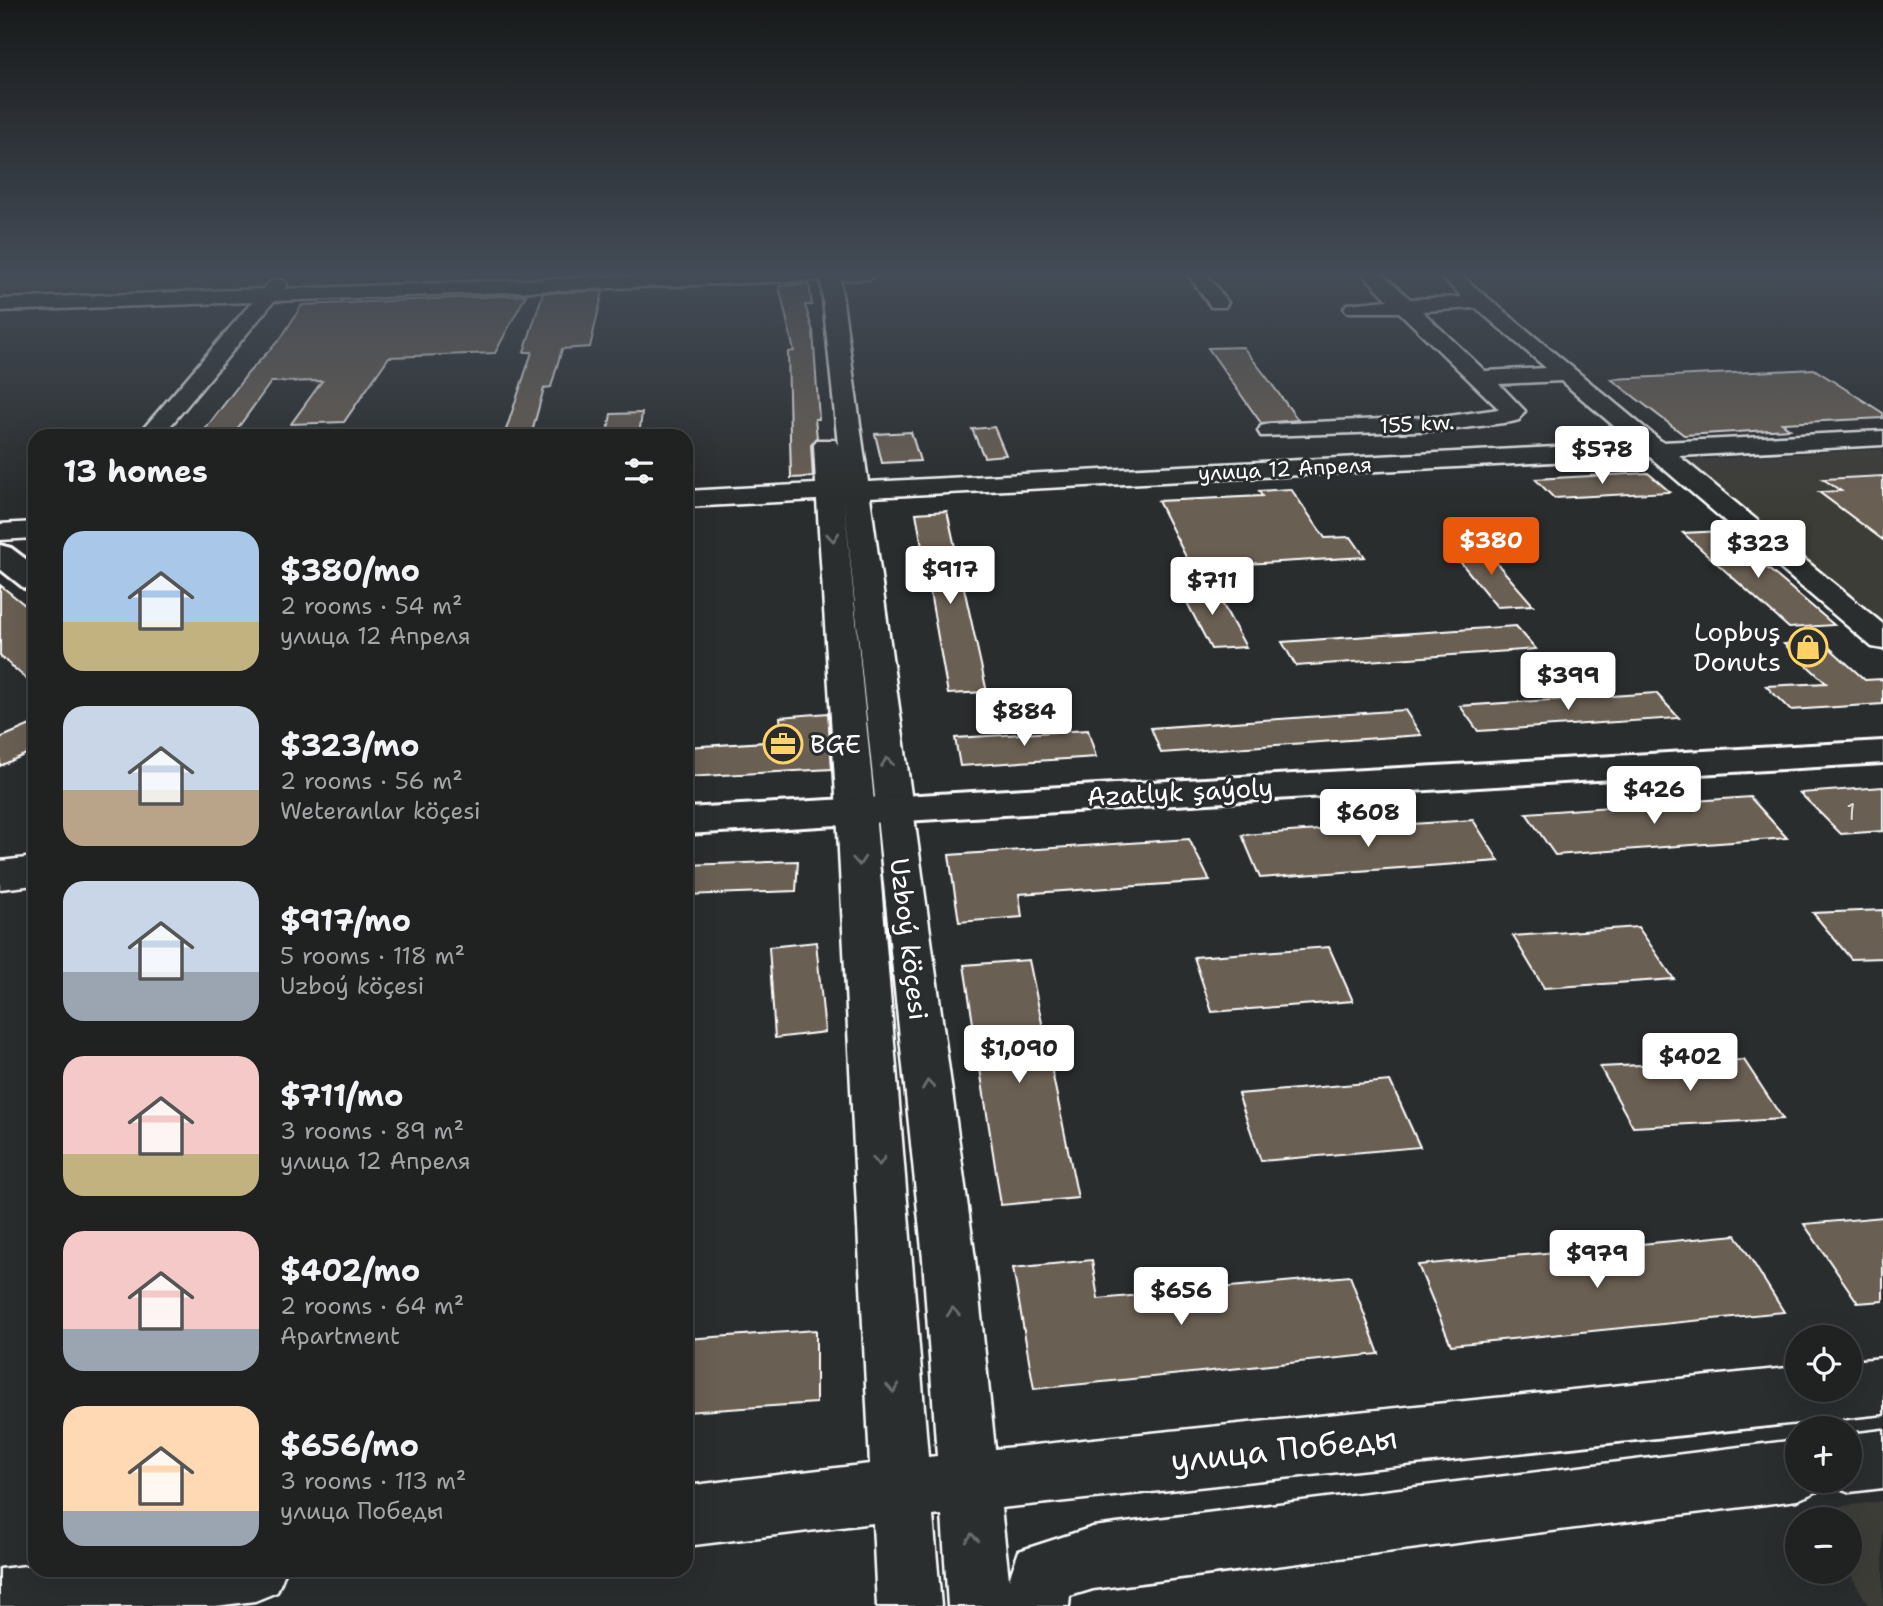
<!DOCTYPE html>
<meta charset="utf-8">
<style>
body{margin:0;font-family:"Shantell Sans",sans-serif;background:#282a2a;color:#f1f3f6;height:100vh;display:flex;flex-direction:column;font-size:26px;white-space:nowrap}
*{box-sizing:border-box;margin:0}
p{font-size:23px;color:#a2a4a5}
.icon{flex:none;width:38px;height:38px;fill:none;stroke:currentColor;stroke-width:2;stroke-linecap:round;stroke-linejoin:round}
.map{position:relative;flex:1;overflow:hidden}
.details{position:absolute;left:28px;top:429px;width:665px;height:1148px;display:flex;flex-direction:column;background:#202222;border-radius:21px;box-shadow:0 7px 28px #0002,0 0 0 2px #3d3f40}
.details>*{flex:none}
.buttons{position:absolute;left:1785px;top:1325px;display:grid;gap:14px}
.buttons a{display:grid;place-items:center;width:77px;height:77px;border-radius:50%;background:#202222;box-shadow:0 7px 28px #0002,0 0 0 2px #3d3f40;font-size:35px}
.price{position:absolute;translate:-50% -60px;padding:0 16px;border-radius:7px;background:#fff;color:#222;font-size:23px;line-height:46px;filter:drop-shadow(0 2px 4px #0008)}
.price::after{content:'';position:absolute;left:50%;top:42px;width:21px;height:16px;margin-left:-10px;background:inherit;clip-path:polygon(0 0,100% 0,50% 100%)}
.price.on{background:#ea580c;color:#fff}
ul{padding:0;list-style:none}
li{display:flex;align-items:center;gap:21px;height:175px;padding:0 35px}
li span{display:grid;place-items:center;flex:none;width:196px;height:140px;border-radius:21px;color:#555}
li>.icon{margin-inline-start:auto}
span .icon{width:84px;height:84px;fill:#fffc;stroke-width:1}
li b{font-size:30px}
h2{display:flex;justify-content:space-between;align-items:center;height:84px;padding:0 35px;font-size:30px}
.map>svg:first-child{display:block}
</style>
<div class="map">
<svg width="1883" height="1606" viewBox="0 0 1883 1606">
<rect width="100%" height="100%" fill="#2a2d2e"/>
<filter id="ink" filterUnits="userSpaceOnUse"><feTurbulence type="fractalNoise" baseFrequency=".0143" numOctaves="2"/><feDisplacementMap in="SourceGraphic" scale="14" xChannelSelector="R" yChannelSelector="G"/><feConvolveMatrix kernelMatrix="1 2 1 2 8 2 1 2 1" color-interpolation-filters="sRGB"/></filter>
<g filter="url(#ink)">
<!-- built -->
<path fill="#3e3c39" d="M9 273H268L259 284 0 293V280Z
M1883 449V624L1683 460Z
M1883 1501V1606H1869L1849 1572 1850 1519H1818L1812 1510Z"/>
<!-- building -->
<path fill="#6b5f52" stroke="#fff" stroke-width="2" d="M809 284 812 305H805L813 331 819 419H815L817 438 811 445 813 477 791 478 788 352 794 351 779 286Z
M603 291 590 347 562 349 551 387 544 388 531 436H504L532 352H524L543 293Z
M526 295 495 353 389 357 344 422 291 424 322 381 271 382 232 436H200L248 373 281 338 302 305Z
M1243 347 1265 375 1298 420 1261 423 1208 348Z
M1814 369 1883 413V418L1782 423 1790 429 1684 435 1611 379Z
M642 413 639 436H607L611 414Z
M994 427 1006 455 984 457 972 429Z
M911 432 920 461 882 463 875 434Z
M1648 473 1670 492 1554 498 1535 479Z
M1883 476V540L1819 492 1841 491 1823 479Z
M1291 489 1325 538 1351 537 1365 557 1191 567 1158 501 1262 496 1259 491Z
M947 511 987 692 948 694 916 513Z
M1724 531 1834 625 1789 628 1683 533Z
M1482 546 1533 605 1497 607 1449 548Z
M0 585 35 613V686L0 656Z
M1212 585 1246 647 1211 649 1179 587Z
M1516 626 1536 649 1296 666 1282 642Z
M1822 641 1865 680 1883 679V704L1790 710 1766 686 1826 683 1784 644Z
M1656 693 1679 718 1478 731 1460 706Z
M1405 710 1421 735 1161 753 1151 728Z
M828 713 832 769 686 777V747L782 741 780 717Z
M35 723V750L0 766V738Z
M1088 730 1096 757 960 766 955 738Z
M1883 787V831L1841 834 1800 793Z
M1750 797 1787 838 1555 855 1526 813Z
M1473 820 1499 861 1260 878 1242 835Z
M1189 839 1210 881 1019 894 1022 917 959 922 949 855Z
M798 861 796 891 686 895V865Z
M1883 910V958L1851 959 1813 913Z
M1638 927 1674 979 1544 988 1513 936Z
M816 942 825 1032 775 1038 769 947Z
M1329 947 1353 1001 1212 1012 1194 957Z
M1029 960 1078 1198 1001 1205 964 965Z
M1744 1060 1783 1119 1633 1127 1600 1067Z
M1390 1081 1420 1147 1261 1161 1238 1094Z
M1883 1217V1301L1858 1303 1804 1224Z
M1736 1235 1784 1312 1451 1345 1418 1265Z
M1092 1260 1098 1299 1350 1276 1379 1354 1034 1389 1013 1268Z
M816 1330V1403L686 1412V1339Z"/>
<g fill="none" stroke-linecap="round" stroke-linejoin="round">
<defs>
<path id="minor" d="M712 273H878L869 279 840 280 868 482 1634 443 1561 381 1499 384 1525 411 1519 420 1511 422 1449 430 1261 436 1258 431 1261 426 1270 424 1449 416 1499 409 1399 312H1347L1344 308 1347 304 1388 300 1362 273H1382L1410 299 1462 297 1437 273H1458L1662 442 1883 431V445L1679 456 1883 624V649L1872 647 1650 457 870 497 975 1259 995 1449 1797 1367V1390H1850V1361L1883 1358V1414L1001 1508 1009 1579 1019 1551 1093 1527 1797 1440V1480H1822L1818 1491 1797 1500 1093 1589 1070 1596 1069 1606H948L942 1515 933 1516 941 1606H877L873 1523 686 1546V1486L870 1464 837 811 817 500 686 507V491L816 484 814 445 817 440H835L838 445 821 280 274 301 162 436H137L252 302 0 311V299L263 289C270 281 273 278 284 281L287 285 284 289ZM1476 308 1546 368 1485 371 1422 311ZM844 499 923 1259 937 1456 928 1457 875 811Z
M1187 273H1206L1228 303 1225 307H1211Z
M35 522V538L0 540V524Z
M35 857V885L0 889V861Z
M1883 1430V1488L1850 1492 1829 1484 1828 1480H1850V1434Z
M35 1565V1570H286L277 1592 255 1601 216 1606H0V1569Z"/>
<path id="major" d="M0 545 11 548 35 566V590L24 588 0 569Z
M1883 741V763L686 834V808Z"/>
</defs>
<!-- minor casing -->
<use href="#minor" stroke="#fff" stroke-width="5"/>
<!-- major casing -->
<use href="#major" stroke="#fff" stroke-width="6"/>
<!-- minor -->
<use href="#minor" fill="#2a2d2e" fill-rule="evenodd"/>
<!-- major -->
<use href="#major" fill="#2a2d2e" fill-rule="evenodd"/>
</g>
<!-- one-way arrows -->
<defs><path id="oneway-chevron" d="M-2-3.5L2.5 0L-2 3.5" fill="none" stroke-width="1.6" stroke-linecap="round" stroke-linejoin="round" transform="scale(1.75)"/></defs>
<g stroke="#6a6c6d">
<use href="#oneway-chevron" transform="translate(833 537) rotate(85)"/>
<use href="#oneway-chevron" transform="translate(887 762) rotate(-97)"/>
<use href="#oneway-chevron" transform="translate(859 861) rotate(86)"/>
<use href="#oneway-chevron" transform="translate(928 1085) rotate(-97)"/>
<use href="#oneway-chevron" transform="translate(879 1161) rotate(86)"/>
<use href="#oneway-chevron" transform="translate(953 1312) rotate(-94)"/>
<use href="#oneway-chevron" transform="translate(893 1388) rotate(86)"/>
<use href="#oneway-chevron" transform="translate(972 1538) rotate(-96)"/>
</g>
</g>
<!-- sky -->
<linearGradient id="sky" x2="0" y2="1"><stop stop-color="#171919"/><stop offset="0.55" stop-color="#444c57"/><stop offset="1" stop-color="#444c57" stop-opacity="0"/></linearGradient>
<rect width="1883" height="498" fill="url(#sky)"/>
<!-- icons -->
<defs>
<symbol id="shop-ring" viewBox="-11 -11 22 22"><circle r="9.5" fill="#2a2d2e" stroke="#ffd166" stroke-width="1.5"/><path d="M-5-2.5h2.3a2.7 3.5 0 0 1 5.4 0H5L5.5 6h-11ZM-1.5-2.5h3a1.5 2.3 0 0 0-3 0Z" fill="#ffd166"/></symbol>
<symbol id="office-ring" viewBox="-11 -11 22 22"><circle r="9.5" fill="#2a2d2e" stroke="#ffd166" stroke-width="1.5"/><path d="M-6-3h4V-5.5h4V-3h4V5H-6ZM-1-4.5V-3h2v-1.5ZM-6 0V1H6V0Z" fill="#ffd166"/></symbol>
</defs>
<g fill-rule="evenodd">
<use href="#shop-ring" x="1786" y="625" width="44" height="44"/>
<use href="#office-ring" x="761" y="722" width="44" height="44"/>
</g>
<g text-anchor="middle" stroke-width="6" stroke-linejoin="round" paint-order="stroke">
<!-- far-street labels -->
<g font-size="21" fill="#fff" stroke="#2a2d2e">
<text transform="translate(1417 424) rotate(-3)" y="7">155 kw.</text>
<text transform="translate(1285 469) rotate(-3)" y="7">улица 12 Апреля</text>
</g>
<!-- number labels -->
<g font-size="23" fill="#dad7d4">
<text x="1851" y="820">1</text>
</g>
<!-- poi labels -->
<g font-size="26" fill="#fff" stroke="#2a2d2e" text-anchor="end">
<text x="1781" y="641">Lopbuş<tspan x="1781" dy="30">Donuts</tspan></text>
<text x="810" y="753" text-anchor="start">BGE</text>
</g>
<!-- street labels -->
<g font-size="26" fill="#fff" stroke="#2a2d2e">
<text transform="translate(1180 792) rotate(-3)" y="9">Azatlyk şaýoly</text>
<text transform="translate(909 939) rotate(83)" y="9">Uzboý köçesi</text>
</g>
<!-- near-street labels -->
<g font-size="32" fill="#fff" stroke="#2a2d2e">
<text transform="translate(1284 1449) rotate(-6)" y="11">улица Победы</text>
</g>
</g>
</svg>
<div class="buttons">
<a><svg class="icon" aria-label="locate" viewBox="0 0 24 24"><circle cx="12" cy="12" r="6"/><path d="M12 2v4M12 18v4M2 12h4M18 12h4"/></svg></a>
<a>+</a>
<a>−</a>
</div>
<b class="price" style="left:1602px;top:486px">$578</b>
<b class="price on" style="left:1491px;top:577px">$380</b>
<b class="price" style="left:1758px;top:580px">$323</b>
<b class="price" style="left:950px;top:606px">$917</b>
<b class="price" style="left:1212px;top:617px">$711</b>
<b class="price" style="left:1568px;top:712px">$399</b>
<b class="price" style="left:1024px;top:748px">$884</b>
<b class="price" style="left:1654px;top:826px">$426</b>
<b class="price" style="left:1368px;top:849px">$608</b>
<b class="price" style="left:1019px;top:1085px">$1,090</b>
<b class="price" style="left:1690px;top:1093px">$402</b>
<b class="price" style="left:1597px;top:1290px">$979</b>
<b class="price" style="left:1181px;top:1327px">$656</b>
<section class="details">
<h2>13 homes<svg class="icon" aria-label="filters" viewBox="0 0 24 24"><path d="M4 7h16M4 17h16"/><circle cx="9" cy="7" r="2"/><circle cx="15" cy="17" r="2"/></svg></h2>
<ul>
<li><span style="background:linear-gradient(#a9c7e8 65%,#c2b280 0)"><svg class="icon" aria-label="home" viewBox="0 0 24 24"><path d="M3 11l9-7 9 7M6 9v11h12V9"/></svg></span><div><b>$380/mo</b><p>2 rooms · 54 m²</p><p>улица 12 Апреля</p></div></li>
<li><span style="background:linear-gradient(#c9d6e8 60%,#b9a48a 0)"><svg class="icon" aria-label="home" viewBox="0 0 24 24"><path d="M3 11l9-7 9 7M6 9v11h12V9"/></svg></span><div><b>$323/mo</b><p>2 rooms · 56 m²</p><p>Weteranlar köçesi</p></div></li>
<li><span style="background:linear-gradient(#c9d6e8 65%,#9aa5b1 0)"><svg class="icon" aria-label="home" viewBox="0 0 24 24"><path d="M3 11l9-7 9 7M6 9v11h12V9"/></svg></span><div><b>$917/mo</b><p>5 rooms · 118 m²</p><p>Uzboý köçesi</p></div></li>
<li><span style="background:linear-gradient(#f6c9c9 70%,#c2b280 0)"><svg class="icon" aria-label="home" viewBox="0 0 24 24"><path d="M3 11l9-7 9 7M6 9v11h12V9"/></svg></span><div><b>$711/mo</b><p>3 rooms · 89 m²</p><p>улица 12 Апреля</p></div></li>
<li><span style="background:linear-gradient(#f6c9c9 70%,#9aa5b1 0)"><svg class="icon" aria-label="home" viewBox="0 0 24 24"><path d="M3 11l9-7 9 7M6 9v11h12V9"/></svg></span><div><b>$402/mo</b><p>2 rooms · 64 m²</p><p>Apartment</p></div></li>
<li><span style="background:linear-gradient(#ffd9b3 75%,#9aa5b1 0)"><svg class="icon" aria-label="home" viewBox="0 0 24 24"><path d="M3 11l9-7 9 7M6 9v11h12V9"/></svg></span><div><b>$656/mo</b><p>3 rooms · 113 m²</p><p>улица Победы</p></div></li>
</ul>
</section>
</div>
